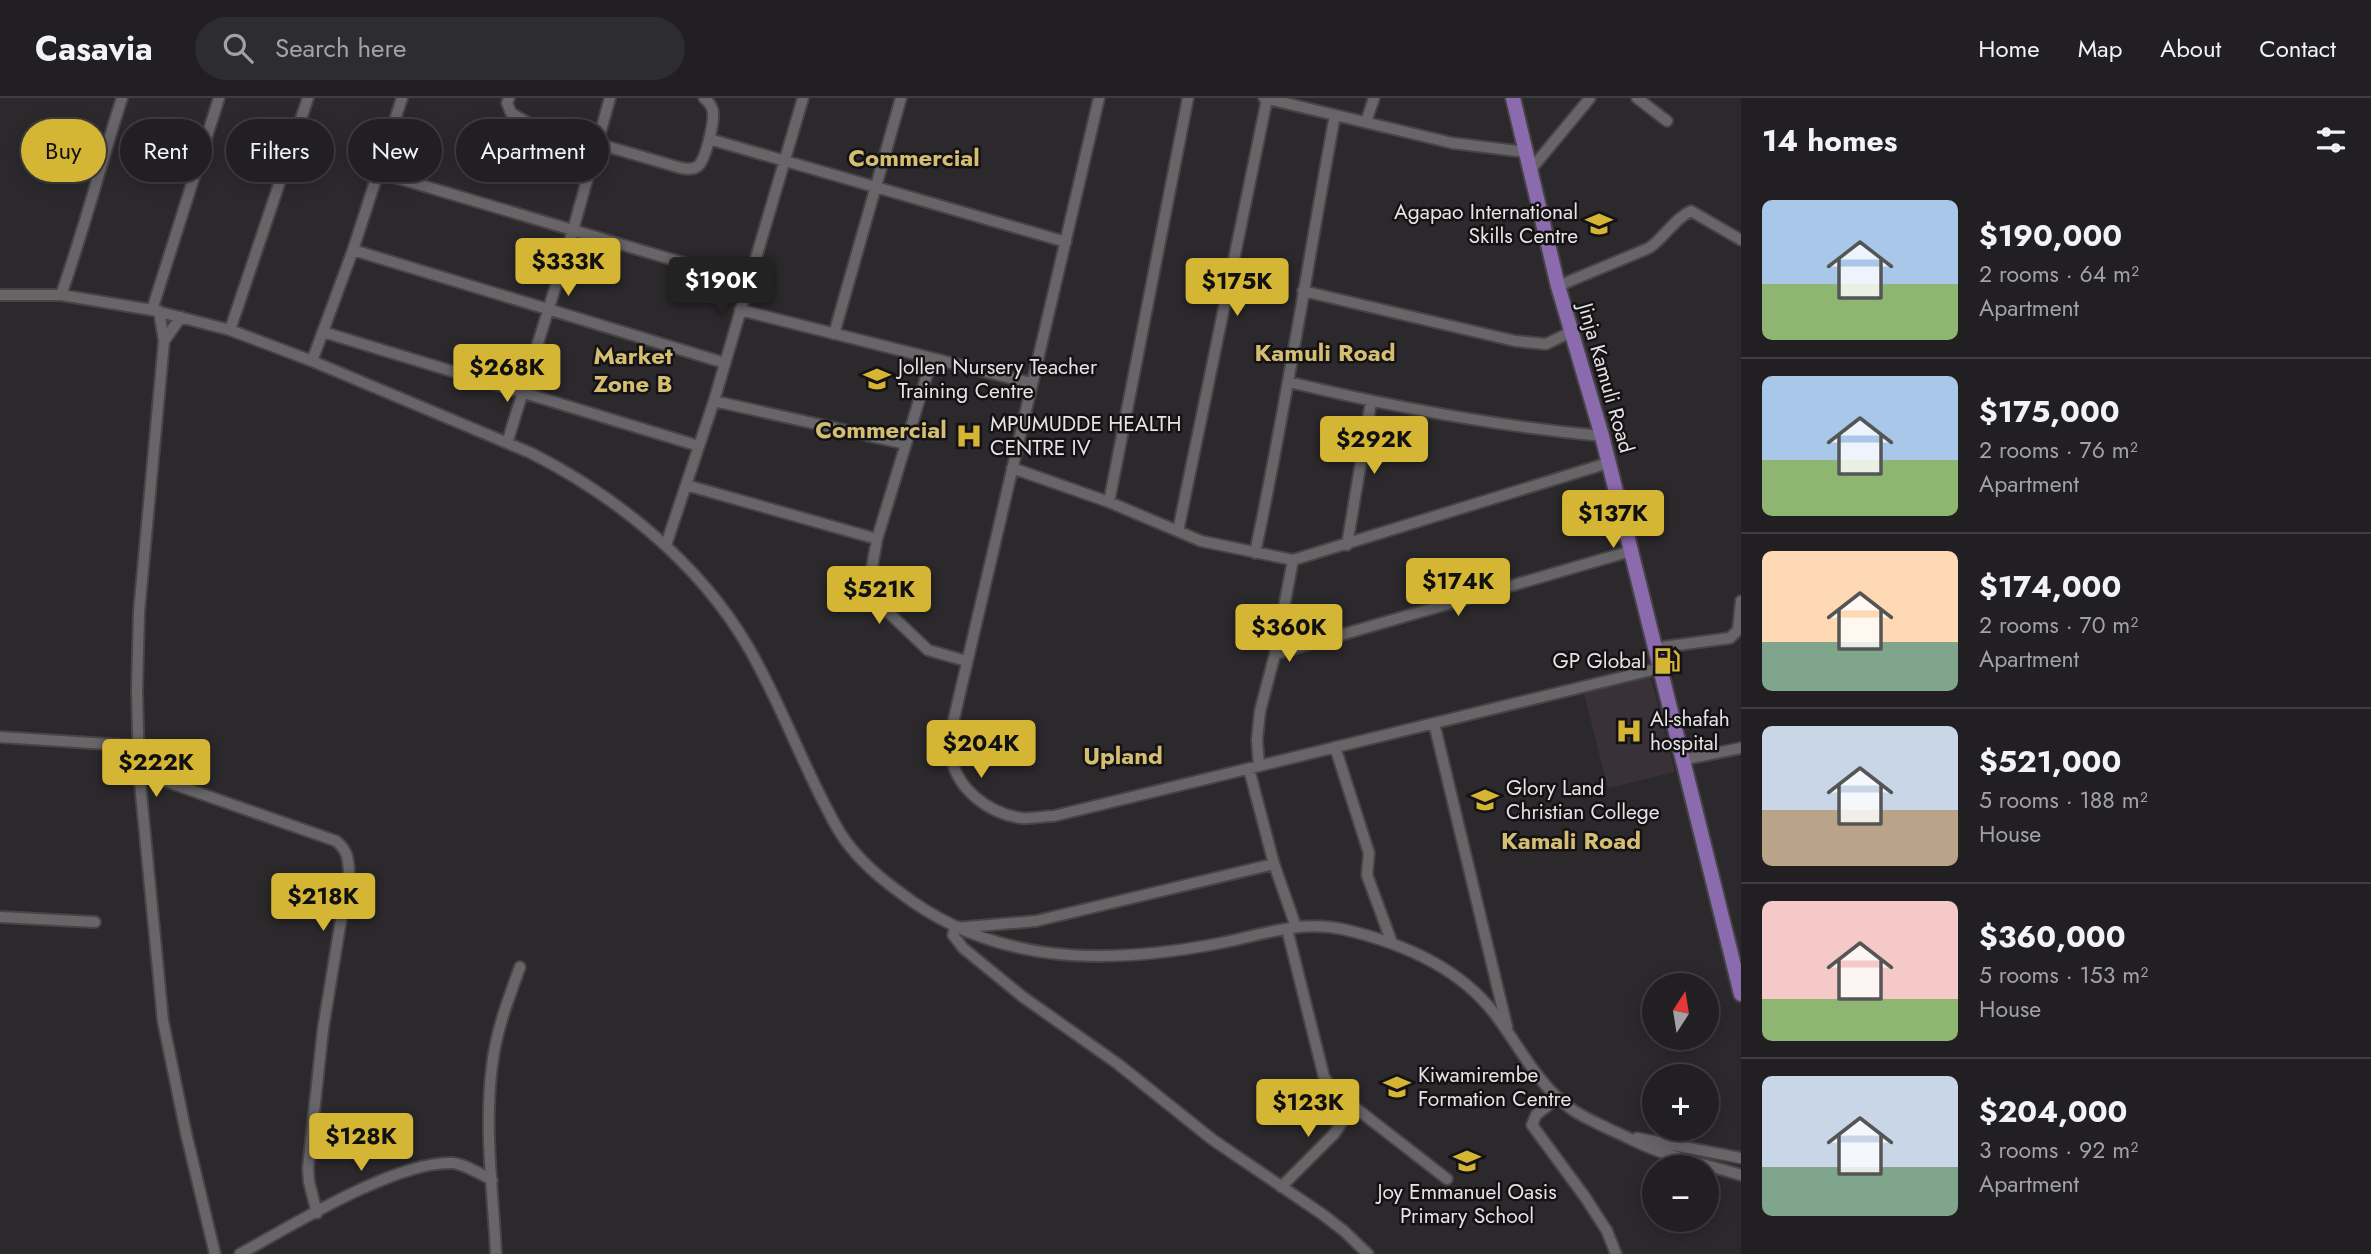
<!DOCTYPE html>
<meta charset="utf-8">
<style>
body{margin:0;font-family:Jost,sans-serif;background:#2d2c2e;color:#f1f3f6;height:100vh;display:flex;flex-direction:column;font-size:26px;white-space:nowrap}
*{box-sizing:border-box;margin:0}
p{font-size:23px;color:#a2a2a5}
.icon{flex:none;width:38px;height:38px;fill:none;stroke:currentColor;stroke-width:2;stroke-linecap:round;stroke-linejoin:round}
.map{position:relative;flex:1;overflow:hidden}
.drawer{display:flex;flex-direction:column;background:#211f21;width:630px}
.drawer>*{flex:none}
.banner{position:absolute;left:21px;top:21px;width:665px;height:63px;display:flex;gap:14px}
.needle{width:46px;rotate:12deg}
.buttons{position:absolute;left:1642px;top:875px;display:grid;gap:14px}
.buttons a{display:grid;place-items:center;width:77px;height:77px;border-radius:50%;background:#211f21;box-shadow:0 4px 18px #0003,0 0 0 2px #3e3d3f;font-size:35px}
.price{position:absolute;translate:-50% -60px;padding:0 16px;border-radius:7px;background:#d5b534;color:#111;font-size:23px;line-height:46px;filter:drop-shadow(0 2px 4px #0008)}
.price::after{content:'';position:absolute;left:50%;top:42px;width:21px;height:16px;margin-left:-10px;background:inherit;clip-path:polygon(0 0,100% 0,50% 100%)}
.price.active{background:#222;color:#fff}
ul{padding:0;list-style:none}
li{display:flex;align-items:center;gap:21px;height:175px;padding:0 21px}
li+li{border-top:2px solid #3e3d3f}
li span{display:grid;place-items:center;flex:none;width:196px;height:140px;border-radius:10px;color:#555}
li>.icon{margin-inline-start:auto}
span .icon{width:84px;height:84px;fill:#fffc;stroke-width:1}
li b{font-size:30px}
h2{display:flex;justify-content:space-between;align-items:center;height:84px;padding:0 21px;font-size:30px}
.tag{padding:0 24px;border-radius:32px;background:#211f21;box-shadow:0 4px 18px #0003,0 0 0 2px #3e3d3f;font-size:24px;line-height:63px}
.tag.active{background:#d5b534;color:#111}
header{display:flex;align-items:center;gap:42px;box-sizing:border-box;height:98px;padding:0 35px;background:#211f21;border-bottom:2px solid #3e3d3f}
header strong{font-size:33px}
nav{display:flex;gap:38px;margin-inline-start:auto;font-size:24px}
.search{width:490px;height:63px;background:#2d2c2e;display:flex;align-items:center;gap:18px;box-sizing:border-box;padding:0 24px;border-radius:38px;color:#a2a2a5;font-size:26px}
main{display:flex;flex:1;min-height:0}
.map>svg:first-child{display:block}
</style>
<header>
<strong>Casavia</strong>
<div class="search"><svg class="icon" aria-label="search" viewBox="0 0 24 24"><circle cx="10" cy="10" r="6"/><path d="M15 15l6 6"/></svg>Search here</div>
<nav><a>Home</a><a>Map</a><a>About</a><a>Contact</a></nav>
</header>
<main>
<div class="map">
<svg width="1741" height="1156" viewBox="0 0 1741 1156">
<rect width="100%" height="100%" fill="#2c292c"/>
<!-- built -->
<path fill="#393138" d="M1650 576 1675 674 1608 690 1583 592Z"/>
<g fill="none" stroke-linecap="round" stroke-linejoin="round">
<defs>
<path id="minor" d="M509 0 507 5 511 15 530 26 681 70C687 71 693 72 698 68 706 61 714 25 713 14 712 8 709 4 704 0
M1099 0 952 629C952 638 950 648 951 657 956 691 988 715 1021 720 1031 721 1043 718 1054 718L1660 570
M1264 0 1452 45 1526 54
M1637 0 1667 23
M1366 24 1374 0
M709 41 1066 144
M1532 70 1590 0
M377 74 748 184
M353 152 725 265
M1558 188 1649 150C1664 140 1675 120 1691 113L1741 142
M1303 193 1515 243 1546 246 1571 234
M0 197H61L152 212 230 232 312 263 531 355C616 398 698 464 747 547 782 606 804 673 839 733 853 756 876 777 898 793 994 868 1107 867 1221 845 1261 837 1301 822 1342 831 1399 844 1457 867 1494 915 1519 947 1536 985 1570 1010 1582 1019 1597 1025 1611 1032 1625 1038 1638 1045 1653 1051 1681 1062 1712 1068 1741 1077
M61 197C84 132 101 65 122 0
M152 212 219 0
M740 212 1031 285
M159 213 164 243 139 514 137 592 139 674 163 923 186 1035 215 1156
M230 232 308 0
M323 234 699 348
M834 236 901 0
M164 243 181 219
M932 260 877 441 869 486 870 497 928 552 966 563
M312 263 353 152 402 0
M1289 284C1392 309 1497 328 1602 338
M714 303 906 346
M507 345 573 132 610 0
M1012 370 1109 404 1201 443 1293 462 1608 365
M686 387 877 441
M1109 404 1188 0
M1178 433 1267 1
M666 447 714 303 803 0
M1347 447 1371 304
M1255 455C1286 310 1308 163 1335 17
M1655 550 1730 540 1738 532 1741 503
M1275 556 1631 453
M1434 625 1507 929
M0 639 138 648
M1335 649 1369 755 1367 777 1392 845
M1682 662 1741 650
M1259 668 1257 642 1260 613 1275 556 1293 462
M1249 671 1274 766 1296 829
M139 674 336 743C347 752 348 759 349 773L323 931 308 1070 309 1084 317 1115
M1274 766 1036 823 955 830 953 837 963 850 1023 899 1118 966 1213 1042 1322 1116 1344 1133 1368 1156
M0 819 95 824
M1287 831 1324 979 1330 988 1353 1008 1447 1081
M1557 1000 1536 1017 1532 1027 1585 1099 1607 1133 1616 1156
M1637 1040 1741 1060
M1281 1089 1334 1036 1353 1008
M240 1156C291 1128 395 1063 452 1065 465 1066 480 1076 492 1082
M496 1156C493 1094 484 1030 492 968 496 933 508 902 520 869"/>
<path id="major" d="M1513 0 1558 188 1602 338 1631 453 1741 896"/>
</defs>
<!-- minor casing -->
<use href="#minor" stroke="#474446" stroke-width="14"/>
<!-- major casing -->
<use href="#major" stroke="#474446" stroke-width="18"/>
<!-- minor -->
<use href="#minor" stroke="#686568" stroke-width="10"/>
<!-- major -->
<use href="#major" stroke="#8c6aae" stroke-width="14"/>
</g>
<!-- icons -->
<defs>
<symbol id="school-bare" viewBox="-9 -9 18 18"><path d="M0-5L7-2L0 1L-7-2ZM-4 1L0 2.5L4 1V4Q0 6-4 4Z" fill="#d5b534" stroke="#141214" stroke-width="2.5" paint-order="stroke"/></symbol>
<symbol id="hospital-bare" viewBox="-9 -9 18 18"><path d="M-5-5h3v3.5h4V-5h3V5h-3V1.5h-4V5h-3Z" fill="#d5b534" stroke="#141214" stroke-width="2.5" paint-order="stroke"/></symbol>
<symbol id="fuel-bare" viewBox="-9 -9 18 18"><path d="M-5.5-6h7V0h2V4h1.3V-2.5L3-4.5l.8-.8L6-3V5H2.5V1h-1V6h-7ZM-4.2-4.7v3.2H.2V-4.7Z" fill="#d5b534" stroke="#141214" stroke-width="2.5" paint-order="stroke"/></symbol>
</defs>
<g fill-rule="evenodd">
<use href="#school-bare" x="1580" y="107" width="38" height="38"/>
<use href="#school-bare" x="858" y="262" width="38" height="38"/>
<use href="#hospital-bare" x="950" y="319" width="38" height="38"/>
<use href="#fuel-bare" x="1648" y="544" width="38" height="38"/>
<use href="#hospital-bare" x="1610" y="614" width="38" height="38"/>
<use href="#school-bare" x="1466" y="683" width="38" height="38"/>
<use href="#school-bare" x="1378" y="970" width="38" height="38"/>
<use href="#school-bare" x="1448" y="1044" width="38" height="38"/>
</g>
<g text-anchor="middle" stroke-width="5" stroke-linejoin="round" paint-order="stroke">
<!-- poi labels -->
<g font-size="21" fill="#e5e3e4" stroke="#141214" text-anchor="start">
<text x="1578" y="121" text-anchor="end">Agapao International<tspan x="1578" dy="24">Skills Centre</tspan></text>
<text x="898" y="276">Jollen Nursery Teacher<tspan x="898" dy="24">Training Centre</tspan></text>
<text x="990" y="333">MPUMUDDE HEALTH<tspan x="990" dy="24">CENTRE IV</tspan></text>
<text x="1646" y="570" text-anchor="end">GP Global</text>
<text x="1650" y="628">Al-shafah<tspan x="1650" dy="24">hospital</tspan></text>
<text x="1506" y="697">Glory Land<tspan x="1506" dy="24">Christian College</tspan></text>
<text x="1418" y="984">Kiwamirembe<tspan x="1418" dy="24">Formation Centre</tspan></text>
<text x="1467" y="1101" text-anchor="middle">Joy Emmanuel Oasis<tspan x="1467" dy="24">Primary School</tspan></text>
</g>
<!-- street labels -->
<g font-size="21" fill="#e5e3e4" stroke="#141214">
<text transform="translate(1606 280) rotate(74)" y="7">Jinja Kamuli Road</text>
</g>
<!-- quarter labels -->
<g font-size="24" font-weight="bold" fill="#d3be72" stroke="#141214">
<text x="914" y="68">Commercial</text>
<text x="1325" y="263">Kamuli Road</text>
<text x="633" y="266">Market<tspan x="633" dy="28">Zone B</tspan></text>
<text x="881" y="340">Commercial</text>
<text x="1123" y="666">Upland</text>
<text x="1571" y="751">Kamali Road</text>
</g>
</g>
</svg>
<div class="buttons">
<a><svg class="needle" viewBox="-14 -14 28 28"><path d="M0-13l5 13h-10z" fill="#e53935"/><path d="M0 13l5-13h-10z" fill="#a2a2a5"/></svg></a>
<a>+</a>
<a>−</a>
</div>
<b class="price" style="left:568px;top:200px">$333K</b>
<b class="price active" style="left:721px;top:219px">$190K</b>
<b class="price" style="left:1237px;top:220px">$175K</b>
<b class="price" style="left:507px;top:306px">$268K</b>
<b class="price" style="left:1374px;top:378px">$292K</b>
<b class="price" style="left:1613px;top:452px">$137K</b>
<b class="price" style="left:1458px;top:520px">$174K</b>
<b class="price" style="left:879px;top:528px">$521K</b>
<b class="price" style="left:1289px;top:566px">$360K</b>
<b class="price" style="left:981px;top:682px">$204K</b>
<b class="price" style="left:156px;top:701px">$222K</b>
<b class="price" style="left:323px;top:835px">$218K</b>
<b class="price" style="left:1308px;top:1041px">$123K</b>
<b class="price" style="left:361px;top:1075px">$128K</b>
<div class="banner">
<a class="tag active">Buy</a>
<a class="tag">Rent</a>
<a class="tag">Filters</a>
<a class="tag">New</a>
<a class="tag">Apartment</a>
</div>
</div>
<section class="drawer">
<h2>14 homes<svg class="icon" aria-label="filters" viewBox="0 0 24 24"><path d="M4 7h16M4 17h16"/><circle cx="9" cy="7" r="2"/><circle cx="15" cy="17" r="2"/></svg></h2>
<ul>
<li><span style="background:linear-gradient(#a9c7e8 60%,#8fb573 0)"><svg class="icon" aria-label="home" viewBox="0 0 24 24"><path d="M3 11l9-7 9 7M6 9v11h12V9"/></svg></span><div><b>$190,000</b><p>2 rooms · 64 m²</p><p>Apartment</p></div></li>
<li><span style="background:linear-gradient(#a9c7e8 60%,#8fb573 0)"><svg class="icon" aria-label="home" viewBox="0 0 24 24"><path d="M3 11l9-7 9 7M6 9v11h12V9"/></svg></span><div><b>$175,000</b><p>2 rooms · 76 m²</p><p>Apartment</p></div></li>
<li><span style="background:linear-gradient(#ffd9b3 65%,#7fa58c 0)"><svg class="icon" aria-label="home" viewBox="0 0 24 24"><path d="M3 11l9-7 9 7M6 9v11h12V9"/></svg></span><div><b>$174,000</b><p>2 rooms · 70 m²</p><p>Apartment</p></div></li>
<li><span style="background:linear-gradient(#c9d6e8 60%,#b9a48a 0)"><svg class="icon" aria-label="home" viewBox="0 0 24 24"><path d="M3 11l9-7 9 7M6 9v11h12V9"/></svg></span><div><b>$521,000</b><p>5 rooms · 188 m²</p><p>House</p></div></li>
<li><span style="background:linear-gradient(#f6c9c9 70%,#8fb573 0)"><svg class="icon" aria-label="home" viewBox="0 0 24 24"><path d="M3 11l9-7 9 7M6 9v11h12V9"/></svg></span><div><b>$360,000</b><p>5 rooms · 153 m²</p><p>House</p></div></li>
<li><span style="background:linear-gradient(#c9d6e8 65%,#7fa58c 0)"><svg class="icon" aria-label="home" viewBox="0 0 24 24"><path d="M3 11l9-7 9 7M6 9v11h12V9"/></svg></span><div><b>$204,000</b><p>3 rooms · 92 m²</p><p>Apartment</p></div></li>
</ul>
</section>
</main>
